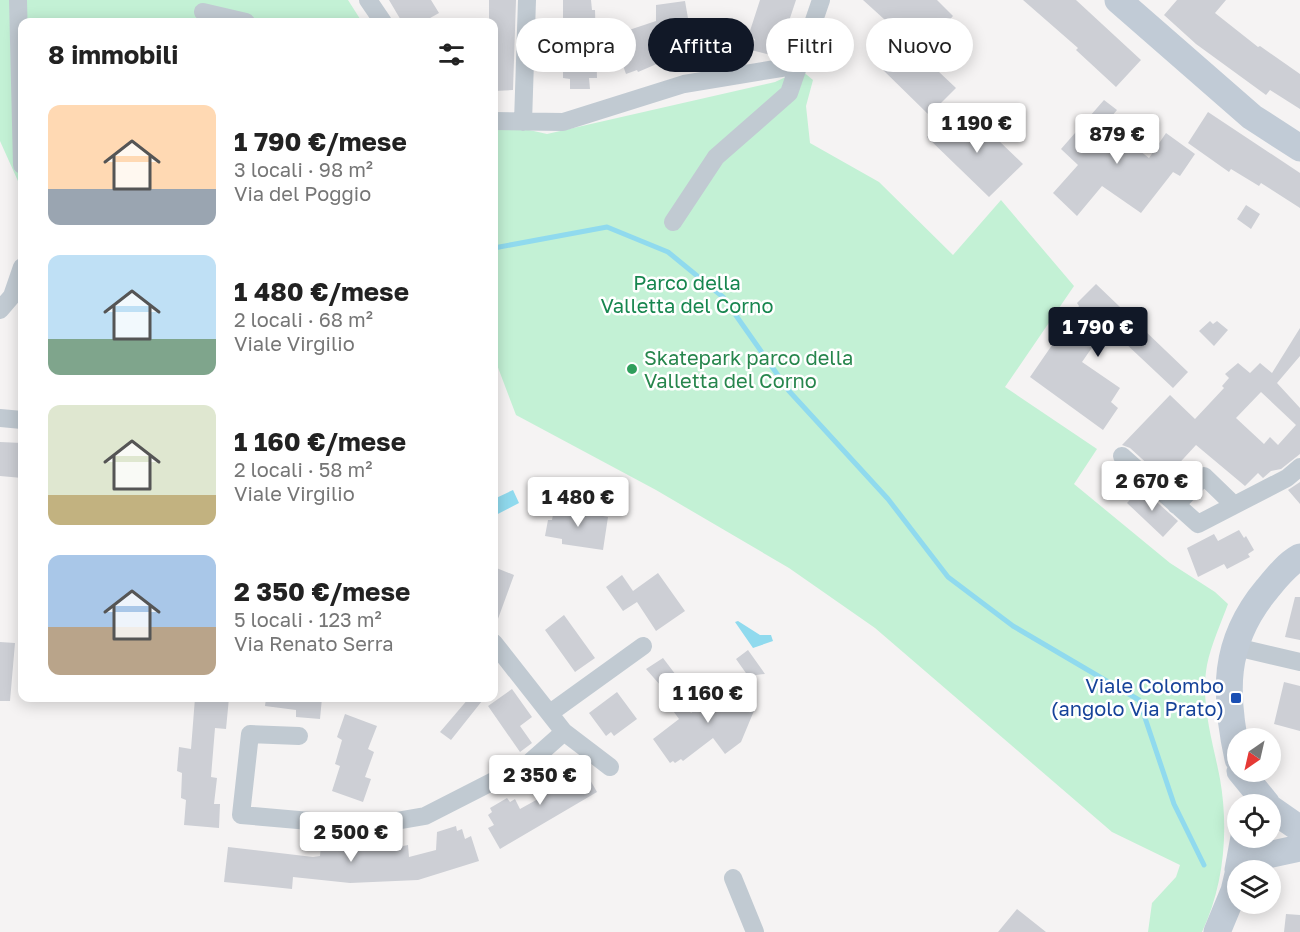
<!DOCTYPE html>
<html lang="it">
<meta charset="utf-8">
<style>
body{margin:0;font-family:"Golos Text",sans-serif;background:#f2f2f2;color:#222;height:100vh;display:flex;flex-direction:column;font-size:22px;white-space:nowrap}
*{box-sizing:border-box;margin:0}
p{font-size:20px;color:#767676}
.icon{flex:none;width:33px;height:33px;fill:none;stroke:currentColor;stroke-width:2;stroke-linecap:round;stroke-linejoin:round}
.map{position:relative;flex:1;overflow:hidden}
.sheet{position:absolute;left:18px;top:18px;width:480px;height:684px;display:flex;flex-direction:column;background:#fff;border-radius:12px;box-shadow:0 3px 15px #0003}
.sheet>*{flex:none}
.banner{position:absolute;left:516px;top:18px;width:570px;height:54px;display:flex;gap:12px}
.needle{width:39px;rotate:214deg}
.buttons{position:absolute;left:1227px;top:728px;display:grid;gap:12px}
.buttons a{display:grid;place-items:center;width:54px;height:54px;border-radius:50%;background:#fff;box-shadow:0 3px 15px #0003;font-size:30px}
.price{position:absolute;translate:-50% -51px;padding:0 14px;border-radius:6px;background:#fff;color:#222;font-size:20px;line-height:39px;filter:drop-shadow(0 2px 3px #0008)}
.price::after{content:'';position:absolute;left:50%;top:36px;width:18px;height:14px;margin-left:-9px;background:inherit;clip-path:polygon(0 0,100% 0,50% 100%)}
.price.current{background:#111827;color:#fff}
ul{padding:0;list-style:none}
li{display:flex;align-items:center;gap:18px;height:150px;padding:0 30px}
li span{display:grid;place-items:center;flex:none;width:168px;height:120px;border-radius:12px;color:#555}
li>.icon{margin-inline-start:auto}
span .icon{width:72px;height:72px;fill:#fffc;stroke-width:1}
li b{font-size:26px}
h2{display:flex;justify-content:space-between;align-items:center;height:72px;padding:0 30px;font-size:26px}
.pill{padding:0 21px;border-radius:27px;background:#fff;box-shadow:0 3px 15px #0003;font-size:21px;line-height:54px}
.pill.current{background:#111827;color:#fff}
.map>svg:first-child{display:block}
</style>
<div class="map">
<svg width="1300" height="932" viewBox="0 0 1300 932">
<rect width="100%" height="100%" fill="#f5f3f3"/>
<!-- green -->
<path fill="#c3f1d5" d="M0 0H348L362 22H22V190L0 141Z
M801 70 813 80 806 106 810 143 879 182 953 255 1001 200 1074 286 1005 387 1097 449 1074 484 1170 563 1215 592 1228 604C1221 623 1211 645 1207 665 1200 703 1213 742 1220 779 1229 830 1224 885 1202 932H1148L1152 903 1176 877 1180 865 1112 832 875 628 789 568 656 490 516 415 494 357V122L547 134 775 82Z"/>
<!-- water -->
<path fill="#90daee" d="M513 490 519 503 494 516V499Z
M738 621 760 635H771L773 641 753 648 735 622Z"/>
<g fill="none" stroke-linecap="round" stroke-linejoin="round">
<!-- stream -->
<path stroke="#90daee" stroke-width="5" d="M494 248 607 227 668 252 723 297 789 391 888 499 948 577 1013 626 1139 700 1174 804 1204 865"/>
</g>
<!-- building -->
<path fill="#cdcfd5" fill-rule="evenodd" d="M389 0H431L439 13 423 22H402Z
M489 0H516L513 90 494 91V22H489Z
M563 0H591L592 10H595L597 78H589L590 89H570V79L563 78Z
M760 0H796L785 33 788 34 778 57 751 50 755 39 748 37Z
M863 0H937L953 16 920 54 956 88 929 115 880 67 906 39Z
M1023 0H1076L1141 60 1116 87 1076 50 1078 48Z
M1177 0H1226L1215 13 1258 47 1260 46 1300 74V109L1270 90 1266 95 1196 44 1164 15Z
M685 1 689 24 709 23 711 57 666 60 638 72 637 70 626 74 615 43 629 38 626 31 656 21V5Z
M1104 100 1117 110 1105 124 1149 158 1166 133 1195 154 1180 176 1173 172 1141 213 1102 186 1077 216 1053 193 1078 165 1061 149Z
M1208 112 1300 173V208L1261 183 1259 186 1231 169 1229 172 1188 143Z
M971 114 1023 164 989 197 927 137 938 125 948 135Z
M1246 205 1260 214 1251 229 1237 219Z
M1096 284 1188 372 1173 388 1107 326 1082 362 1120 388 1111 402 1118 408 1103 430 1030 377 1079 306 1077 303Z
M1210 321 1213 324 1217 321 1228 330 1214 346 1199 331Z
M1300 328V356L1277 383 1300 408V454L1281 469 1271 471 1263 478 1258 473 1245 486 1196 445 1172 471 1182 481 1174 488 1130 448 1122 445 1170 395 1195 419 1224 388 1222 386 1229 378 1225 374 1238 363 1250 373 1260 363 1272 373ZM1261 392 1296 425 1278 445 1270 437 1264 444 1236 418Z
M0 442 22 443V478L0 476Z
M1300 482V504L1288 490Z
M1141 488 1178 521 1163 537 1127 503Z
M557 507 608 517 603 550 562 544V539L545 536 548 520H552L554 509Z
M1239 530 1244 538 1246 536 1254 550 1248 554 1250 557 1227 569 1224 564 1198 577 1187 548 1214 534 1218 541Z
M494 567 514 575 495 627 494 626Z
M658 573 685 611 656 631 637 602 623 611 606 587 622 575 633 591Z
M1295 597H1300V640L1285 637Z
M564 615 595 658 575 672 545 630Z
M0 642 15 643 10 701H0Z
M748 650 765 674 748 676 736 659Z
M663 658 682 683 668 694 646 669Z
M736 680 756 706 741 742 725 754 713 738 683 761 681 759 675 763 673 761 670 763 653 739 679 719 671 708 683 701 691 713Z
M1284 682 1300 686V731L1274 724Z
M512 689 532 717 520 726 532 743 520 752 488 706Z
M617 692 637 719 614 736 611 732 606 736 589 713Z
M195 698H229L226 729 215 728 211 777 217 778 214 804H220L219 828 184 825 186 800 181 798 182 773 177 771 179 747 191 749Z
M266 698H322L320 719 296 717V710L265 706Z
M469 698H478L482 701 451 740 440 732Z
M345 714 377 726 368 749 374 752 365 777 371 779 363 802 332 791 340 766 335 764 342 740 337 737Z
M566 764 568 768 573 765 580 775 585 771 597 792 500 849 488 828 494 825 488 815 492 812 490 808 507 798 510 802 515 799 520 809 547 794 552 791 546 781 552 778 549 774Z
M456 826 457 831 462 829 465 839 471 836 479 861 418 880 350 883 293 877 292 889 224 882 228 847 313 857 320 856 321 844 327 845 328 840 347 842 346 848 377 849 382 847V842L402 841 403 846 408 845 409 857 436 850 437 832Z
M1017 909 1046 932H998Z
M1286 914 1300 915V932H1284Z"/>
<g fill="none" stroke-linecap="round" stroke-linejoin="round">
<!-- street -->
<path stroke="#c1cad2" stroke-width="18" d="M18 0 22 165
M368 0 383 22
M203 12 246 22
M494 121 563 122 684 84 800 65
M523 122 527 0
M673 222 716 157 789 93 821 0
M0 310 12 296 22 267
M0 418 22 420
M1122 456 1198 524 1287 478 1300 467
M1176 505 1204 476 1234 505
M494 643 564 732 610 767
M1236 647 1300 662
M550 713 643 646
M299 736 250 734 241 815 367 826 425 816 529 763 564 732
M733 878 755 932"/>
<!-- secondary -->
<path stroke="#c1cbd6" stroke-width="27" d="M1118 0 1252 117 1300 148
M1238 759C1224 694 1222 643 1267 589 1276 578 1287 564 1300 557
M1240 771 1267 804
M1270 808 1300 829
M1238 870 1244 837
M1252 870 1263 856 1300 848
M1217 932 1234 891 1238 874"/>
</g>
<!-- markers -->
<circle fill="#2e9e5b" stroke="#fff" stroke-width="2" cx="632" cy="369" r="6"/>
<rect fill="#1a4fb4" stroke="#fff" stroke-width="2" x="1230" y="692" width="12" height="12" rx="3"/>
<g text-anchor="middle" stroke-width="5" stroke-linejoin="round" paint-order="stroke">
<!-- park labels -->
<g font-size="20" fill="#17864f" stroke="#fff">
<text x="687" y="290">Parco della<tspan x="687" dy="23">Valletta del Corno</tspan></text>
</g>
<!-- leisure labels -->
<g font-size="20" fill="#27864d" stroke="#fff" text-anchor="start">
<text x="644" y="365">Skatepark parco della<tspan x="644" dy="23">Valletta del Corno</tspan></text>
</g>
<!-- transit labels -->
<g font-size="20" fill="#164399" stroke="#fff" text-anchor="end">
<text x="1224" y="693">Viale Colombo<tspan x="1224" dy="23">(angolo Via Prato)</tspan></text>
</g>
</g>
</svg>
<div class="buttons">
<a><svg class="needle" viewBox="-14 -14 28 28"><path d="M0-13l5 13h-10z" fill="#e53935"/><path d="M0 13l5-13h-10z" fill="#767676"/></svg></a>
<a><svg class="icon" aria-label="locate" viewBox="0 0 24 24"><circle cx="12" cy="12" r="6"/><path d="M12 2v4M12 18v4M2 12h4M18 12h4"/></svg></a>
<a><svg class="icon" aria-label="layers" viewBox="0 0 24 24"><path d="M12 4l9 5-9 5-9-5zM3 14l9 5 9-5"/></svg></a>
</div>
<b class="price" style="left:977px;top:154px">1 190 €</b>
<b class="price" style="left:1117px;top:165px">879 €</b>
<b class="price current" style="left:1098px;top:358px">1 790 €</b>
<b class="price" style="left:1152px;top:512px">2 670 €</b>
<b class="price" style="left:578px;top:528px">1 480 €</b>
<b class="price" style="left:708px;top:724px">1 160 €</b>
<b class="price" style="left:540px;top:806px">2 350 €</b>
<b class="price" style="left:351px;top:863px">2 500 €</b>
<div class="banner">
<a class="pill">Compra</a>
<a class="pill current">Affitta</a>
<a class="pill">Filtri</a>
<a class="pill">Nuovo</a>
</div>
<section class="sheet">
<h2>8 immobili<svg class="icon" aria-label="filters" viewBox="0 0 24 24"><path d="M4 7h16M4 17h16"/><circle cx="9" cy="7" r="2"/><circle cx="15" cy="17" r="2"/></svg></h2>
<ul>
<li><span style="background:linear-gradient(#ffd9b3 70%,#9aa5b1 0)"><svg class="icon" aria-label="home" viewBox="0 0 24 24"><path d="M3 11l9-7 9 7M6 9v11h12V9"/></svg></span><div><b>1 790 €/mese</b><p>3 locali · 98 m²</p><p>Via del Poggio</p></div></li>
<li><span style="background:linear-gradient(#bfe0f5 70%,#7fa58c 0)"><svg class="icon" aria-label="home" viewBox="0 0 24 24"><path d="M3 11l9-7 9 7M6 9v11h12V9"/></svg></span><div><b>1 480 €/mese</b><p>2 locali · 68 m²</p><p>Viale Virgilio</p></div></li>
<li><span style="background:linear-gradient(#dfe7d0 75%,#c2b280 0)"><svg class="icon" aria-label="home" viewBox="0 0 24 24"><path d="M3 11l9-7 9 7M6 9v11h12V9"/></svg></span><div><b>1 160 €/mese</b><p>2 locali · 58 m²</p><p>Viale Virgilio</p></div></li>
<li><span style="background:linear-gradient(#a9c7e8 60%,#b9a48a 0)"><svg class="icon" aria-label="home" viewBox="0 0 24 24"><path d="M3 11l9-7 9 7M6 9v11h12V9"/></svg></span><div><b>2 350 €/mese</b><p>5 locali · 123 m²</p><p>Via Renato Serra</p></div></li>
</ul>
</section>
</div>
